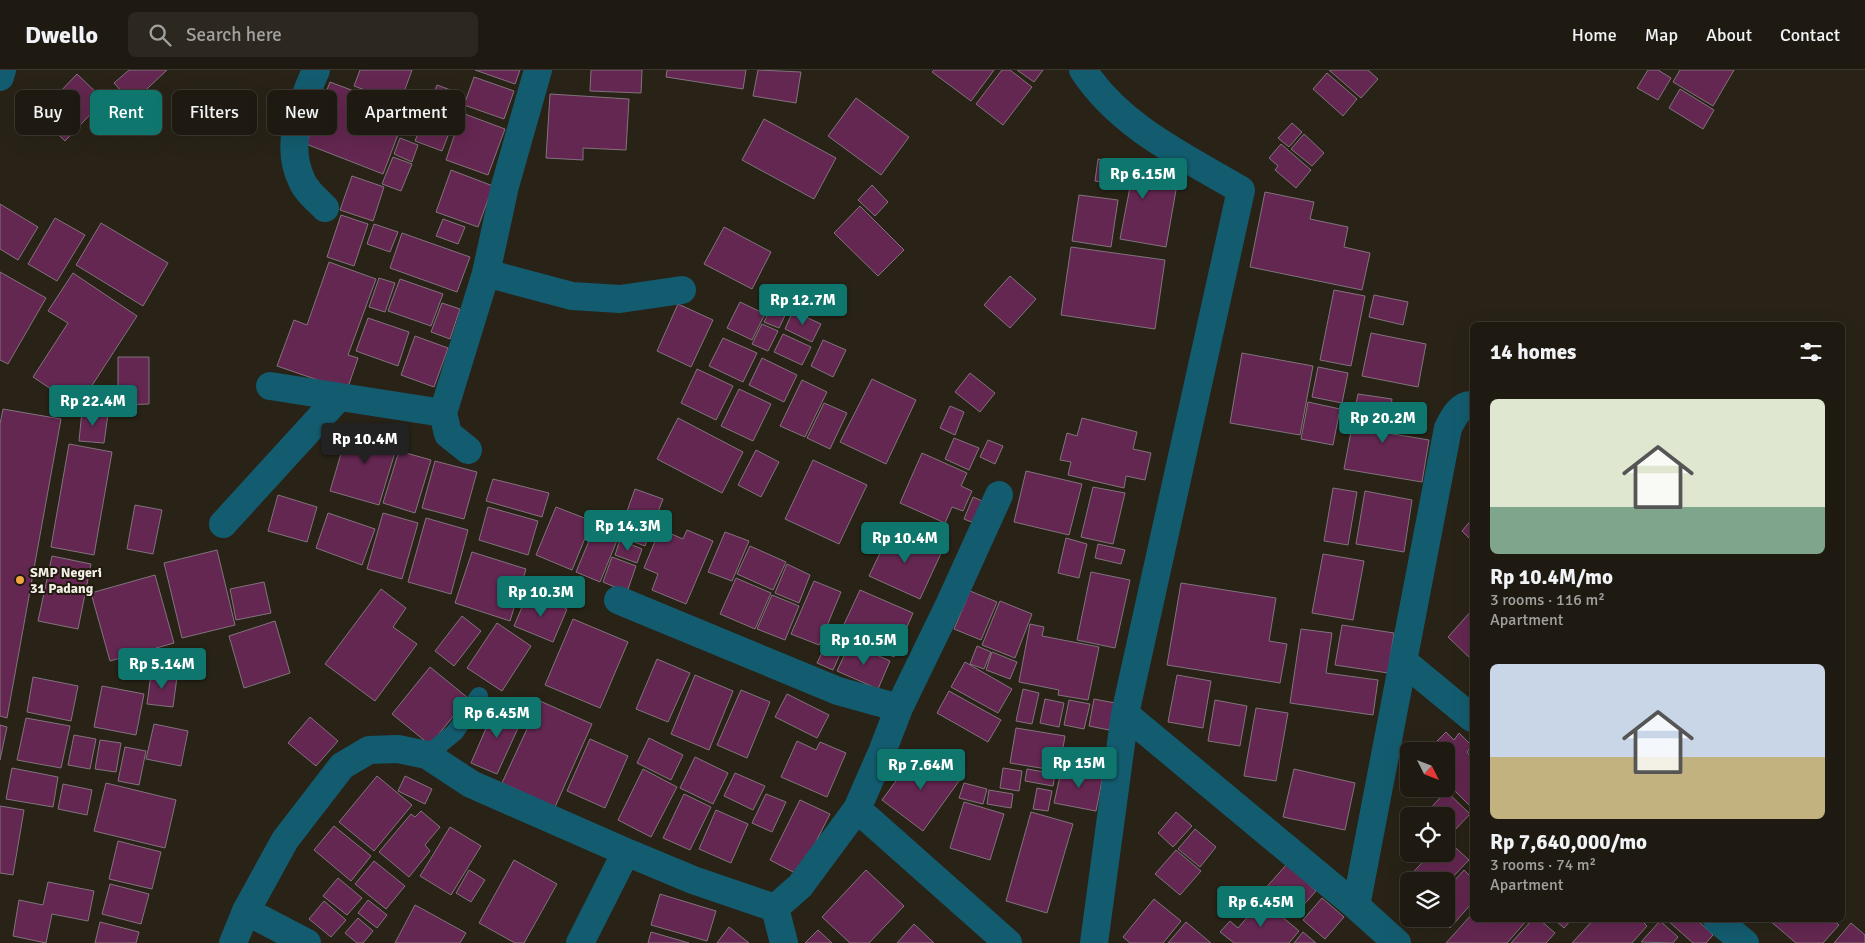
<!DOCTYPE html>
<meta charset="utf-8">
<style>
body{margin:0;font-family:Signika,sans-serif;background:#2c271f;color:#f1f3f6;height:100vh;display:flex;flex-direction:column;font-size:19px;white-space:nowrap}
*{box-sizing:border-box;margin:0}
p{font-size:16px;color:#a1a19f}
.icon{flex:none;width:28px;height:28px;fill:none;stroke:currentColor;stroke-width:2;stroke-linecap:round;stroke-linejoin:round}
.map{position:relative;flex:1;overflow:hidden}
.side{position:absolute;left:1470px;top:252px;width:375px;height:600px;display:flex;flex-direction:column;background:#1f1a11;border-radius:8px;box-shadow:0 5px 20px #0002,0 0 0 1px #3c3831}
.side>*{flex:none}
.top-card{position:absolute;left:15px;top:20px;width:475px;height:45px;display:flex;gap:10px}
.needle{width:32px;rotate:132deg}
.controls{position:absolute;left:1400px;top:672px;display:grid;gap:10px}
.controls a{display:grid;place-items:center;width:55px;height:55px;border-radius:8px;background:#1f1a11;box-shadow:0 5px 20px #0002,0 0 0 1px #3c3831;font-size:25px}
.price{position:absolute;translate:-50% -42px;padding:0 11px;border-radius:5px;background:#0f766e;color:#fff;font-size:16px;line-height:32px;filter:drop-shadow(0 1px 2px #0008)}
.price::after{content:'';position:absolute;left:50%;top:30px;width:15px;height:11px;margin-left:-8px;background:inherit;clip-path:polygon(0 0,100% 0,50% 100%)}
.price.on{background:#222;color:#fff}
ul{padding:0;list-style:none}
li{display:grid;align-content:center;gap:10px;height:265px;padding:0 20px}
li span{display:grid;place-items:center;height:155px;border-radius:8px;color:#555}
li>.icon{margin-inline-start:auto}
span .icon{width:90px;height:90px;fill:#fffc;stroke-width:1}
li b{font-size:21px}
h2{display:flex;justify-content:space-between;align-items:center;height:60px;padding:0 20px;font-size:21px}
.pill{padding:0 18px;border-radius:8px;background:#1f1a11;box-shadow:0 5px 20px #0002,0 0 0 1px #3c3831;font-size:18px;line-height:45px}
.pill.on{background:#0f766e;color:#fff}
header{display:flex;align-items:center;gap:30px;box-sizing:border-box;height:70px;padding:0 25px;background:#1f1a11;border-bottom:1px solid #3c3831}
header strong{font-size:24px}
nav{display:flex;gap:28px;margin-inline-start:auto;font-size:18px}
.search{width:350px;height:45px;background:#2c271f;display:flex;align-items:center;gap:12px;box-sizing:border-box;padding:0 18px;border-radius:8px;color:#a1a19f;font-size:19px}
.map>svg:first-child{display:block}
</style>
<header>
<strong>Dwello</strong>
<div class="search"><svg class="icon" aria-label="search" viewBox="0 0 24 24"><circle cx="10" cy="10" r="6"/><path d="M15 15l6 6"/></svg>Search here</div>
<nav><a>Home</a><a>Map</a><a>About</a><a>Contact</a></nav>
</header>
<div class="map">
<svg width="1865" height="873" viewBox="0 0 1865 873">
<rect width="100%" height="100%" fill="#292317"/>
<!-- building -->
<path fill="#642751" stroke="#81737c" d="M129 0H167L132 33 114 13Z
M360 0H412L400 33 354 16Z
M475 0H520L515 14Z
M591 0H642L641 23 590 21Z
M667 0H746L743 19 666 7Z
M758 0 801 2 796 33 753 26Z
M934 0H994L971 31 932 2Z
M1002 0H1010L1032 17 1003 55 976 34Z
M1017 0H1043L1034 12Z
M1329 0H1368L1378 9 1361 28Z
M1648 0H1658L1671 8 1658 30 1637 18Z
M1680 0H1734L1713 36 1673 12Z
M1327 3 1357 29 1343 46 1313 19Z
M77 4 104 30 65 71 38 45Z
M474 7 514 21 504 49 464 35Z
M330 12 407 41 383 104 306 74Z
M437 15 464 25 442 81 415 71Z
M1680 19 1714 40 1703 59 1669 38Z
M550 24 629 29 626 80 583 78V90L546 88Z
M856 28 909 67 881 105 828 66Z
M462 43 505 59 488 105 446 90Z
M764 49 836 88 814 129 742 90Z
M1292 53 1302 62 1289 77 1278 68Z
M1304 64 1324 83 1312 96 1291 79Z
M400 68 418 75 412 92 394 84Z
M1281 74 1311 100 1296 118 1275 100 1278 96 1269 88Z
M393 87 412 94 401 121 382 114Z
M1098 89 1179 103 1166 177 1120 169 1130 117 1095 111Z
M451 100 493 116 478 157 436 142Z
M352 106 384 117 373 151 340 140Z
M872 115 888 132 875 146 858 130Z
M1265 122 1314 132 1310 149 1348 157 1344 177 1370 183 1362 220 1250 197Z
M1079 125 1118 130 1111 177 1072 171Z
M0 134 38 157 18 190 0 179Z
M860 136 904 180 878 206 834 163Z
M341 145 368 154 354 196 327 187Z
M55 148 85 165 57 211 28 194Z
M443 149 465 157 458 174 436 166Z
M101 153 168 193 143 236 76 195Z
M374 154 398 162 390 182 367 174Z
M724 157 771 182 752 219 704 194Z
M402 163 470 187 457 222 390 198Z
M1071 177 1165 190 1155 259 1061 245Z
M329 192 376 209 348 285 358 288 347 320 277 296 294 250 307 255Z
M0 202 46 228 8 294 0 290Z
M73 203 137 246 78 337 33 307 68 253 48 241Z
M1010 206 1036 229 1010 258 984 235Z
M379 208 395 213 385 242 369 237Z
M400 209 443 224 431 256 388 241Z
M1334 220 1365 226 1351 296 1320 290Z
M1374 225 1408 232 1403 255 1369 247Z
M776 228 790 235 779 258 764 252Z
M740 232 765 244 752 270 727 258Z
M442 233 460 239 450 269 431 262Z
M678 234 713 250 691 297 657 281Z
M793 241 821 254 812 272 785 259Z
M368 248 409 262 398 296 356 281Z
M762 254 778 261 768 281 752 274Z
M1371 263 1426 274 1418 317 1362 306Z
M783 264 811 277 802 295 774 282Z
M415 266 448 278 434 317 401 305Z
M723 268 757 283 743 312 709 296Z
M823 270 846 280 833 307 811 296Z
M1242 283 1313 296 1300 365 1230 353Z
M118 287H149V334L118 335Z
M762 288 797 305 784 332 749 315Z
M1318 297 1348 303 1342 333 1312 327Z
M697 299 733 316 716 350 681 333Z
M970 303 995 323 980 342 955 322Z
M872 309 916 330 886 394 840 372Z
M802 310 827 322 805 367 780 356Z
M739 319 771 334 753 371 721 356Z
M1358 324 1392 329 1387 363 1429 370 1422 412 1344 399Z
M1308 332 1340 339 1333 375 1301 369Z
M824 333 847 343 830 379 807 368Z
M950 336 964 342 955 365 940 358Z
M3 339 61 349 7 648 0 646V354Z
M82 341 108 344 104 373 79 371Z
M678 348 743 382 722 423 657 389Z
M1082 348 1137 362 1133 379 1151 383 1145 410 1126 406 1124 418 1068 405 1071 392 1060 390 1067 363 1077 366Z
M372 358 400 366 379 435 330 421 348 360 370 366Z
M954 368 979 378 969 400 945 389Z
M988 370 1003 376 995 394 980 387Z
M69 374 112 382 94 485 51 477Z
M756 380 779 392 761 427 738 415Z
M399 381 431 390 415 443 383 433Z
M922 383 967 403 961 416 972 421 963 441 952 437 945 453 900 433Z
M813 390 867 415 839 474 785 449Z
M435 391 477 402 464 449 422 438Z
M1026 401 1082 414 1069 465 1014 452Z
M493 409 549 423 542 447 486 431Z
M1093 417 1125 423 1113 474 1081 467Z
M1333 418 1357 422 1348 475 1324 471Z
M635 419 663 429 645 476 618 466Z
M1365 421 1412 430 1404 482 1356 474Z
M278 425 317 437 307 472 268 461Z
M973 427 989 434 979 455 964 449Z
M135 435 162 440 153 484 127 479Z
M488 437 538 451 528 485 479 470Z
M556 437 592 451 572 500 536 485Z
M328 443 375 459 362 495 316 478Z
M383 443 418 453 402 509 367 499Z
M426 448 468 460 451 524 408 512Z
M1472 449V471L1462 461Z
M594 459 618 468 600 512 576 502Z
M660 459 683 469 687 460 713 471 686 534 652 520 658 504 644 498Z
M882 460 914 475 917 468 943 479 920 529 869 506 881 481 874 478Z
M725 462 749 471 732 511 708 502Z
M1066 468 1087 474 1079 508 1058 503Z
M620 470 642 479 637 493 615 485Z
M1098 474 1125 480 1121 494 1095 488Z
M750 476 786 492 773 520 737 504Z
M217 480 235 555 182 568 164 493Z
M472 482 526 499 510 551 455 533Z
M1323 484 1364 491 1353 550 1312 543Z
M52 486 91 494 78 559 38 551Z
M612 487 636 496 627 522 603 512Z
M787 494 810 505 799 533 775 523Z
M1091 502 1130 510 1115 578 1077 570Z
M155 505 174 573 110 591 91 523Z
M736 508 771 523 755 559 720 544Z
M814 511 841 522 819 575 791 564Z
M264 512 271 543 236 550 230 519Z
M1181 513 1276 528 1269 571 1287 574 1280 613 1167 595Z
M381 519 406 538 393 557 417 574 375 631 325 594Z
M860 520 913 543 894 587 840 563Z
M970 521 997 532 981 570 954 559Z
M528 523 567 539 553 572 514 556Z
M772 525 799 536 785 570 757 559Z
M1000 531 1032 544 1015 588 982 575Z
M1472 540V590L1448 567Z
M462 546 481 561 454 596 435 581Z
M573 549 628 572 600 638 545 615Z
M275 551 290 603 244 618 229 566Z
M497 553 531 576 502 621 467 598Z
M1030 554 1044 557 1042 566 1099 577 1088 630 1058 625 1059 620 1019 612Z
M1342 555 1394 563 1388 603 1335 595Z
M1301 559 1332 563 1326 603 1378 610 1373 645 1290 633Z
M829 568 844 575 833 600 817 593Z
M850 573 890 591 878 619 837 601Z
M977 576 991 582 984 599 970 594Z
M992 582 1017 592 1010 609 986 600Z
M657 589 690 603 668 652 636 639Z
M965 592 1012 619 998 643 951 617Z
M430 597 468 628 430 675 392 644Z
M151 604 177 607 173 637 147 634Z
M695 605 733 621 709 680 671 664Z
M1177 605 1211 611 1203 658 1168 652Z
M33 607 78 616 71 651 27 642Z
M102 616 144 624 136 665 94 657Z
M1023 619 1039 623 1032 654 1016 651Z
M741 620 770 632 747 688 717 675Z
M949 621 1001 650 988 672 937 643Z
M787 624 829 645 817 668 775 647Z
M1045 629 1064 633 1059 657 1040 653Z
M1094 629 1115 633 1109 660 1089 656Z
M1069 630 1090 634 1084 659 1064 655Z
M1215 630 1247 636 1240 676 1208 671Z
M540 631 592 654 555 737 502 713Z
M497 633 524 645 497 704 471 693Z
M1256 638 1288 643 1276 711 1244 706Z
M310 647 338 671 316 696 288 673Z
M26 648 70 656 61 698 17 690Z
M154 654 188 661 181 696 146 689Z
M0 655 7 657 0 690Z
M1016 658 1065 666 1059 701 1010 693Z
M1446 662 1454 670 1459 663 1472 676 1467 682 1472 688V738L1446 712V681H1427Z
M74 665 96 669 90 699 68 695Z
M649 668 683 685 671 710 637 693Z
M590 669 628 686 605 738 567 721Z
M100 670 121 673 116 702 95 699Z
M797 671 816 680 820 672 846 683 827 727 781 707Z
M125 677 146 681 139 715 118 711Z
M918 681 959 711 923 761 882 730Z
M695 687 728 703 713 734 680 718Z
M1062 697 1103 706 1096 741 1054 733Z
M12 698 58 707 53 737 6 729Z
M1003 698 1022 701 1019 721 1000 718Z
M643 699 677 717 651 767 618 750Z
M1027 699 1055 704 1053 716 1025 711Z
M1294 699 1355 713 1345 760 1283 747Z
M735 703 765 716 753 740 724 726Z
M377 706 412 735 374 781 339 752Z
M405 706 432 719 425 734 398 721Z
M106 713 176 730 165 778 94 761Z
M964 713 987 719 983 734 959 728Z
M63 714 92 720 87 745 58 739Z
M1037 718 1052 721 1048 741 1033 739Z
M989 720 1013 724 1011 738 987 734Z
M1446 721 1470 744 1452 763 1446 757V746H1435L1429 740Z
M684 724 711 737 690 780 663 768Z
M766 724 786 732 772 762 752 753Z
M800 730 830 744 799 805 770 790Z
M964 732 1004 744 990 790 950 778Z
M0 736 24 740 13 805 0 803Z
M716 740 748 754 731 793 699 779Z
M421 741 440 757 425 775 430 781 409 807 379 782 411 744 415 747Z
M1031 742 1073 754 1047 843 1006 831Z
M1176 742 1192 756 1173 777 1158 763Z
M334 756 371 786 351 811 314 780Z
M450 757 481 776 451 825 420 806Z
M1195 759 1216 777 1200 797 1178 779Z
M1446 769 1469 790 1446 814V811L1409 812 1406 810 1430 784H1446Z
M118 771 161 782 152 819 109 809Z
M1176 780 1201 801 1180 825 1155 804Z
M514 790 557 814 524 873H515L479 853Z
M374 791 405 816 386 839 355 814Z
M1287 794 1316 821 1293 847 1263 821Z
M469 800 485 810 471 832 456 823Z
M866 800 904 836 869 873H850L822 847Z
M1464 800 1472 808V833L1450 858 1440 849H1446V820Z
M338 808 362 828 347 845 323 826Z
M48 812 94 821 88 851 52 844 46 873 13 866 19 830 43 835Z
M110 814 149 824 141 854 102 844Z
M660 824 716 841 707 871 651 855Z
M1322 828 1344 847 1325 869 1303 850Z
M1154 829 1181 851 1163 873H1130L1123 867Z
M368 830 387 845 377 858 358 843Z
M1262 830 1299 861 1289 873H1234L1220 862 1230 851 1238 858Z
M324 831 346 850 331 867 309 849Z
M415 835 466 863 460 873H395Z
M1472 844V850H1527L1507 873H1446Z
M358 848 373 861 363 873H357L345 863Z
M1532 850H1540L1555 863 1546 873H1511Z
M1555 850H1571L1564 858Z
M1593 850H1641L1647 856 1632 873H1572Z
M1667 850H1697L1713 865 1706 873H1693Z
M1769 850H1833L1839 855 1823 873H1796Z
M1660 851 1678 867 1673 873 1641 872Z
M100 852 139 862 136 873H95Z
M1186 852 1211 873H1168Z
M1851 853 1865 865V873H1834Z
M914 854 934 873H897Z
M729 857 749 873H717Z
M818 860 832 873H805Z
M651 862 689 873H648Z
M1303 862 1316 873H1294Z"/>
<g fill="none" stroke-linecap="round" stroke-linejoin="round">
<!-- service -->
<path stroke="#135c6f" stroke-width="18" d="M427 685 455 662 479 626"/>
<!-- minor -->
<path stroke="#135c6f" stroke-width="28" d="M316 0C301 34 284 75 302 111 306 121 317 130 325 138
M1083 0C1120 57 1185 87 1241 120L1125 644 1094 873
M0 7 2 0
M486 203 572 226 620 229 682 220
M270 316 443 343
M468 380 448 364 443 343 486 203 505 116 538 0
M223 454 339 327
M618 530 838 621 899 638 882 682 857 739
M1403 591 1472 648
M899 638 950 533 999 425
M1125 644 1356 836
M775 838 784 873
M246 841 307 873
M1717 850 1745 873
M233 873 246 841 285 770 342 696 369 680 398 679 427 685 471 714 626 782 693 810 775 838 800 816 857 739 1008 873
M580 873 626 782
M1397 873 1356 836 1448 358C1453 348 1460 334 1472 335"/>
</g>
<!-- markers -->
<circle fill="#efa73e" stroke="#1f190e" stroke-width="2" cx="20" cy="510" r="5"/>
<g text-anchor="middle" stroke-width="4" stroke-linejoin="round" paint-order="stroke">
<!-- poi labels -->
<g font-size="14" font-weight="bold" fill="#f3efe7" stroke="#1f190e" text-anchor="start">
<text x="30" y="507">SMP Negeri<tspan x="30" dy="16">31 Padang</tspan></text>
</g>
</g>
</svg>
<div class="controls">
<a><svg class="needle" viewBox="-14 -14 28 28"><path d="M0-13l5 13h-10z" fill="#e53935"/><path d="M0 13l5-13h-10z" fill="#a1a19f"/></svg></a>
<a><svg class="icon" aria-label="locate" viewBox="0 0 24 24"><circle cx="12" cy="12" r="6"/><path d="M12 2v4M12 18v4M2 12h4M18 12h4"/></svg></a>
<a><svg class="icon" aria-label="layers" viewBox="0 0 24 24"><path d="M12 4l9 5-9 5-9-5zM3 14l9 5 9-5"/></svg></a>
</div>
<b class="price" style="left:1143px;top:130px">Rp 6.15M</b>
<b class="price" style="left:803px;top:256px">Rp 12.7M</b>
<b class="price" style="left:93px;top:357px">Rp 22.4M</b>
<b class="price" style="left:1383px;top:374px">Rp 20.2M</b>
<b class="price on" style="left:365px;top:395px">Rp 10.4M</b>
<b class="price" style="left:628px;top:482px">Rp 14.3M</b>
<b class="price" style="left:905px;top:494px">Rp 10.4M</b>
<b class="price" style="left:541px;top:548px">Rp 10.3M</b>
<b class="price" style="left:864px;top:596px">Rp 10.5M</b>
<b class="price" style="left:162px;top:620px">Rp 5.14M</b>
<b class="price" style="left:497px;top:669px">Rp 6.45M</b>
<b class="price" style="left:1079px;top:719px">Rp 15M</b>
<b class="price" style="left:921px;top:721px">Rp 7.64M</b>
<b class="price" style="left:1261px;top:858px">Rp 6.45M</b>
<div class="top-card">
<a class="pill">Buy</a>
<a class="pill on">Rent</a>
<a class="pill">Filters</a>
<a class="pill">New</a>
<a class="pill">Apartment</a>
</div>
<section class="side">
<h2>14 homes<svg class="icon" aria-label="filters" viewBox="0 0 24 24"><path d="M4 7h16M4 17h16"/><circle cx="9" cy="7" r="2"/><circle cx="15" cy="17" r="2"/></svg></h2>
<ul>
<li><span style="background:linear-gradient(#dfe7d0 70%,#7fa58c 0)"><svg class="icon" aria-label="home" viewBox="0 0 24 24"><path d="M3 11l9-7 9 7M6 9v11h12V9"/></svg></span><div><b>Rp 10.4M/mo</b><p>3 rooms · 116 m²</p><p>Apartment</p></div></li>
<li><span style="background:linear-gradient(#c9d6e8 60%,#c2b280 0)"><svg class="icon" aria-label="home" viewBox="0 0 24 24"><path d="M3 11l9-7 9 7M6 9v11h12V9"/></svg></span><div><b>Rp 7,640,000/mo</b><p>3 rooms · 74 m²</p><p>Apartment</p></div></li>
</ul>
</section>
</div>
